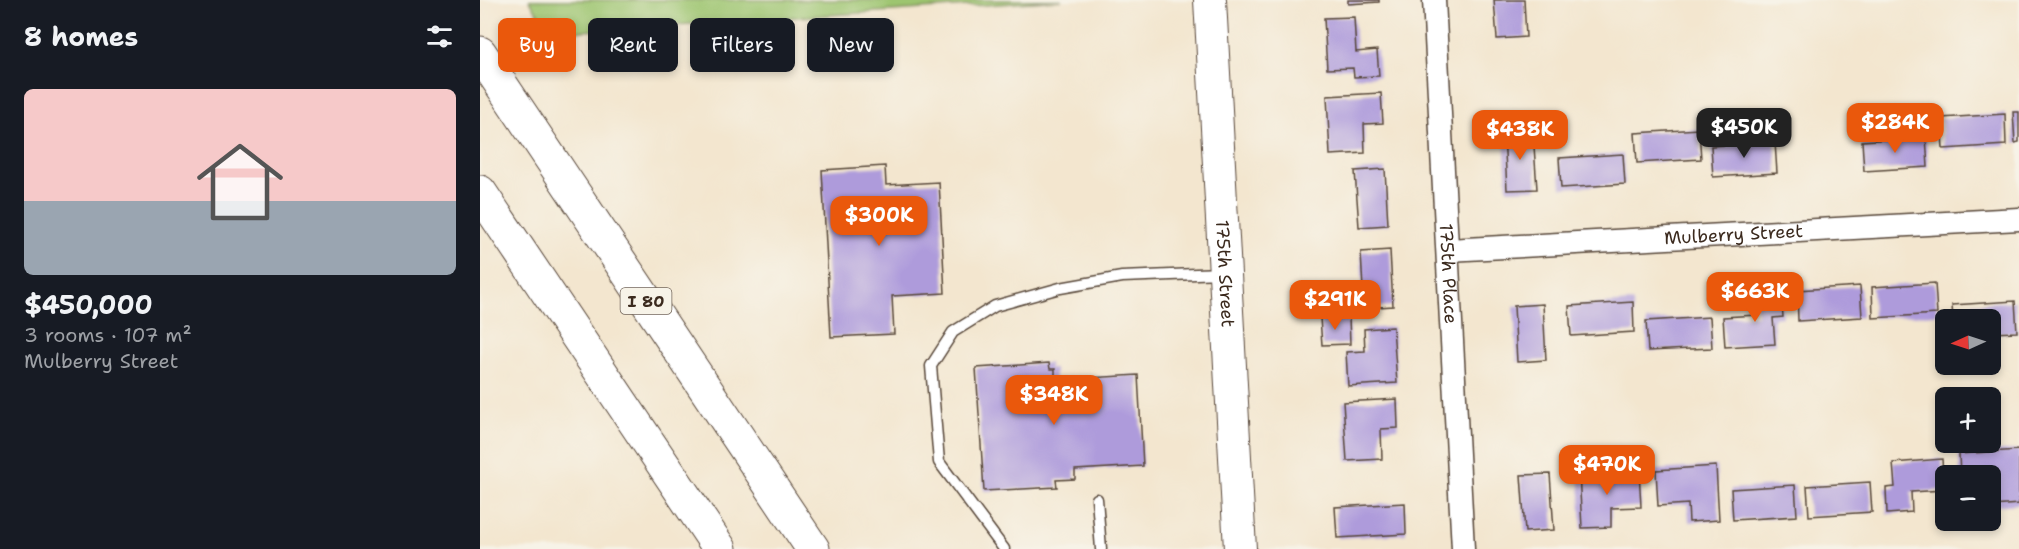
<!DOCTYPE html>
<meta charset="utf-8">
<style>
body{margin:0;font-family:"Shantell Sans",sans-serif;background:#20242c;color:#f1f3f6;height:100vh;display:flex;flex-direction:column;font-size:22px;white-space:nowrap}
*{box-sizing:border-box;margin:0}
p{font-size:20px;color:#9ea1a6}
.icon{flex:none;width:33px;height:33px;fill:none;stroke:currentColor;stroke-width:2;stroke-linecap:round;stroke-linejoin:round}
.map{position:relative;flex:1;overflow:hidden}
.sheet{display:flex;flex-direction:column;background:#171b24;width:480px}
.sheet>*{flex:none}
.hud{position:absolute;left:18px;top:18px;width:570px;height:54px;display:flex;gap:12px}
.needle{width:39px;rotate:267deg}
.controls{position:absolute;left:1455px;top:309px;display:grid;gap:12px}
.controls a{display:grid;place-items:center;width:66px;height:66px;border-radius:9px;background:#171b24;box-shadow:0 3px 9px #0003;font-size:30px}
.price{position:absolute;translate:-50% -51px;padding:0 14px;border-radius:12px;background:#ea580c;color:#fff;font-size:20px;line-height:39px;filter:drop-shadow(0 2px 3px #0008)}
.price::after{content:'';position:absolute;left:50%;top:36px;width:18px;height:14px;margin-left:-9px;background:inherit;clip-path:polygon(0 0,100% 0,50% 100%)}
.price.active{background:#222;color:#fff}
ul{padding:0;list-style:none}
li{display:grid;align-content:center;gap:12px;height:318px;padding:0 24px}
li+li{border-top:2px solid #363941}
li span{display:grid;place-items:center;height:186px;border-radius:9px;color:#555}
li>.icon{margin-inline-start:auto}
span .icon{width:108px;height:108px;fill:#fffc;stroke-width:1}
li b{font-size:26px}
h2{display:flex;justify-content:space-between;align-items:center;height:72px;padding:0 24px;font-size:26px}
.pill{padding:0 21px;border-radius:9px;background:#171b24;box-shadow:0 3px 9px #0003;font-size:21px;line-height:54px}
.pill.active{background:#ea580c;color:#fff}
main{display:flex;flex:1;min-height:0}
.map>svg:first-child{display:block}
</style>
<main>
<section class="sheet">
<h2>8 homes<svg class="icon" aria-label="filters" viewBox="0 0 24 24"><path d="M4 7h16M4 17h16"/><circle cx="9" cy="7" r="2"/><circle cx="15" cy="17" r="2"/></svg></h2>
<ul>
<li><span style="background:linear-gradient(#f6c9c9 60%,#9aa5b1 0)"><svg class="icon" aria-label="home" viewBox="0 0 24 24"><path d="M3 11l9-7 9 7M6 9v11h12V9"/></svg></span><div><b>$450,000</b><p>3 rooms · 107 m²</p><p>Mulberry Street</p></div></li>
</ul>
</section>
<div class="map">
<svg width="1539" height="549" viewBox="0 0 1539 549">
<rect width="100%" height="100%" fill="#f7f3e8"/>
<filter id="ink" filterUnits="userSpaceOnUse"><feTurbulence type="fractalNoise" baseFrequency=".0167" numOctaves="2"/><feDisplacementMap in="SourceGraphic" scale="12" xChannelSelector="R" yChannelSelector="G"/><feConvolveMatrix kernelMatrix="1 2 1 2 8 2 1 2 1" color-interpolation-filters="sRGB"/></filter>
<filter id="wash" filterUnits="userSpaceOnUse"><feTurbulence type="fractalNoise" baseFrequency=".008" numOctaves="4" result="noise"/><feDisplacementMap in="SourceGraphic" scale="24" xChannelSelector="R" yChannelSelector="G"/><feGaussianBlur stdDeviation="1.35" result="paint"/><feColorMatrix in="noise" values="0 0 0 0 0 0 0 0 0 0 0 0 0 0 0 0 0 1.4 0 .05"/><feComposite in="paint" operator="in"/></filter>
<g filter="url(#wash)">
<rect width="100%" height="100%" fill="#f3e6cf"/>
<!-- green -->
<path fill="#9dc570" stroke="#6c7847" stroke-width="1.5" d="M49 0H582L71 33Z"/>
<g id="blocks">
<!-- building -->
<path fill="#ae9bdb" d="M868 0H899V2L868 4Z
M1014 0H1044L1046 37 1017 39Z
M874 17 876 52 897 50 899 76 874 77 873 68 847 69 844 18Z
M901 93 903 123 884 124 885 153 850 155 847 96Z
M1533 112H1539V142L1535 143Z
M1525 114 1526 145 1463 149 1461 118Z
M1219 129 1221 159 1157 163 1155 133Z
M1053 132 1057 189 1027 190 1024 134Z
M1446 137 1448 167 1384 171 1382 141Z
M1295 142 1297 173 1233 177 1231 146Z
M1143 154 1145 184 1081 188 1079 158Z
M405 166 406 185 459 182 465 293 412 296 414 334 351 337 342 170Z
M905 169 908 225 879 227 875 171Z
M910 250 913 306 884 308 881 252Z
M1455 283 1457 314 1393 318 1392 287Z
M1380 286 1382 317 1318 321 1317 290Z
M1301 292 1303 317 1293 318 1295 344 1245 347 1243 317 1277 315 1276 293Z
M1535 301 1537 332 1510 333V320H1473L1472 305Z
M1153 302 1154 332 1091 336 1089 306Z
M1063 304 1066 360 1037 362 1034 306Z
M869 317 870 344 842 345 840 318Z
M1230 317 1232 348 1168 351 1166 321Z
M913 327 917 383 868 386 866 352 885 351 884 329Z
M569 363 570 369H575V380L658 375 663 466 595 470V479L576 480 577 487 504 491 496 368Z
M917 399 918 428 901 429 902 459 867 461 863 402Z
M1539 450V504L1512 506 1510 476H1480L1479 454Z
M1462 459 1464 490 1431 492 1432 512 1407 514 1406 488 1415 487 1413 463Z
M1236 466 1239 520 1209 522 1208 504 1178 506 1176 470Z
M1159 471 1161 507 1131 508V527L1102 528 1099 473Z
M1070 474 1074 530 1045 532 1041 475Z
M1390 482 1392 512 1329 516 1327 486Z
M1315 485 1317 516 1253 520 1251 489Z
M925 503 926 534 857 538 855 507Z"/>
</g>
</g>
<g filter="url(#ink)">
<use href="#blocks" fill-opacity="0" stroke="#574639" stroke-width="1.5"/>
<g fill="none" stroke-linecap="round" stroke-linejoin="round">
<defs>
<path id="service" d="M617 499 621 549
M524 549 459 462 451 366 473 332 515 306 580 288 642 277 741 273"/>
<g id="minor">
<path id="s1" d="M954 0 983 549"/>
<path id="s2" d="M968 250 1539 219"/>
</g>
<g id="secondary">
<path id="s3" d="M730 0 760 549"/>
</g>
<path id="motorway" d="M0 53 333 549
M0 192 240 549"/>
</defs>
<!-- service casing -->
<use href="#service" stroke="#574639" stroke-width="13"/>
<!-- minor casing -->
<use href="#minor" stroke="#574639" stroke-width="25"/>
<!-- secondary casing -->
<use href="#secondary" stroke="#574639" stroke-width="34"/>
<!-- motorway casing -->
<use href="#motorway" stroke="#574639" stroke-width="35"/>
<!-- service -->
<use href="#service" stroke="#fff" stroke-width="10"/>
<!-- minor -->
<use href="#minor" stroke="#fff" stroke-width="22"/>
<!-- secondary -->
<use href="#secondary" stroke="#fff" stroke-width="32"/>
<!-- motorway -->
<use href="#motorway" stroke="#fff" stroke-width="33"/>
</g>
</g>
<g text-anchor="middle" stroke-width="6" stroke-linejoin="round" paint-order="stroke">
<!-- shield labels -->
<rect fill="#f7f3e8" stroke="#73665b" stroke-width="1.5" x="140.5" y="288" width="51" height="26" rx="4.5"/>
<g font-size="16" font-weight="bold" fill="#3b2a1e">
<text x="166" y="307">I 80</text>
</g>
<!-- street labels -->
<g font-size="18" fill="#3b2a1e" stroke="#f7f3e8">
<text dy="6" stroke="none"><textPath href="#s2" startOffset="286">Mulberry Street</textPath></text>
<text dy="6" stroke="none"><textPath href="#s1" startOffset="274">175th Place</textPath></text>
<text dy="6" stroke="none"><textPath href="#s3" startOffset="274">175th Street</textPath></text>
</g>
</g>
</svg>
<div class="controls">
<a><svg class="needle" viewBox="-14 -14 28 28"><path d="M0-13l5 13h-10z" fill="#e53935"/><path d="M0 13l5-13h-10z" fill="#9ea1a6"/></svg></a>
<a>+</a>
<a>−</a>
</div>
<b class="price" style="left:1415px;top:154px">$284K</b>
<b class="price active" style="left:1264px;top:159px">$450K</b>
<b class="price" style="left:1040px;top:161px">$438K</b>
<b class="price" style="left:399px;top:247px">$300K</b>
<b class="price" style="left:1275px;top:323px">$663K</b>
<b class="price" style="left:855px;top:331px">$291K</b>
<b class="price" style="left:574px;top:426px">$348K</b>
<b class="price" style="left:1127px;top:496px">$470K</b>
<div class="hud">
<a class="pill active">Buy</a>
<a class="pill">Rent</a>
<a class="pill">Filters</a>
<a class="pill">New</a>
</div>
</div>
</main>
